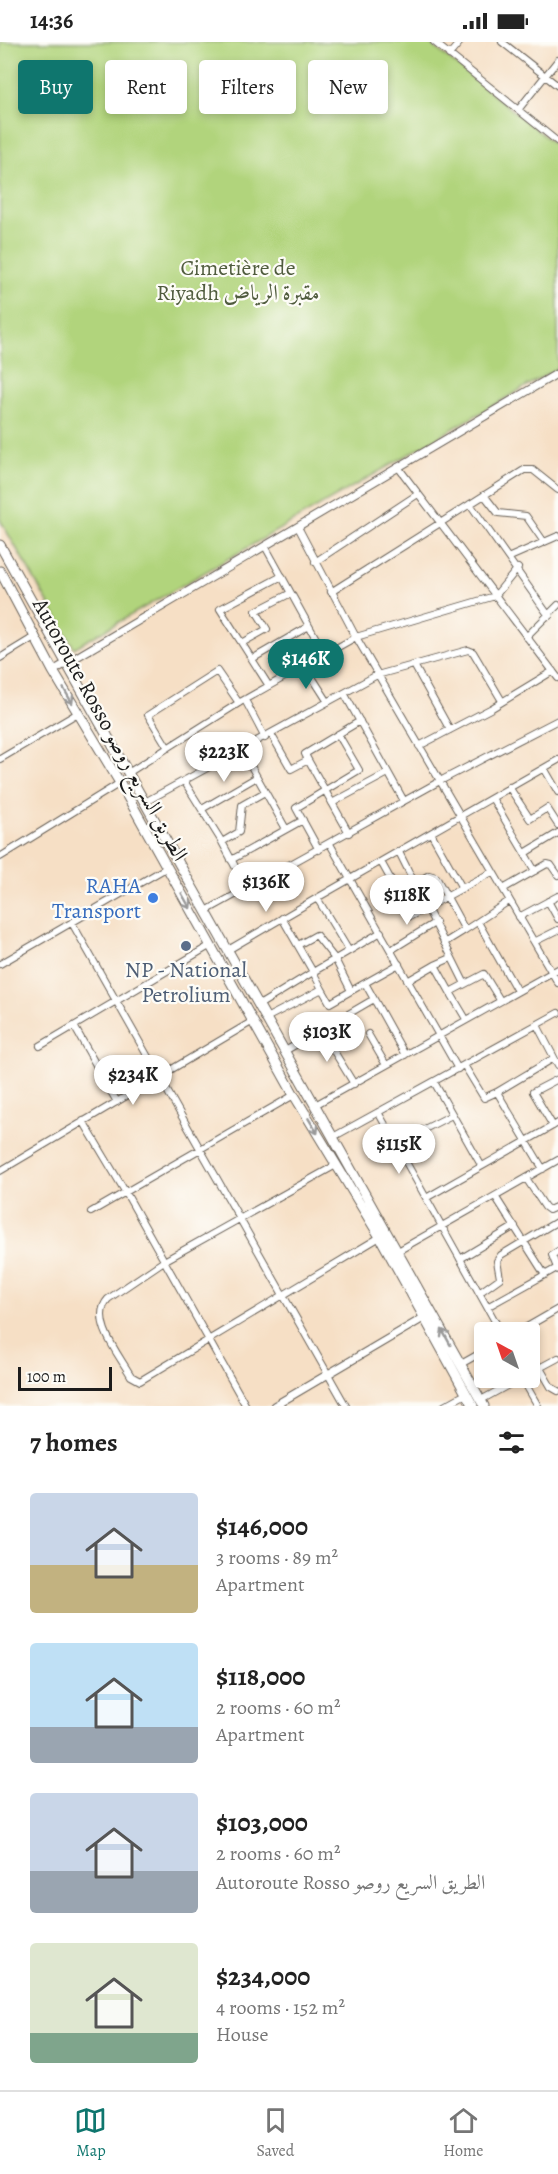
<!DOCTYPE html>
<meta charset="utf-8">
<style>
body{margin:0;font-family:Alegreya,Amiri,serif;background:#f2f2f2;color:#222;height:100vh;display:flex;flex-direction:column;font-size:22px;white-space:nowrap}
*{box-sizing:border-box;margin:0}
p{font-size:20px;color:#767676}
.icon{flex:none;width:33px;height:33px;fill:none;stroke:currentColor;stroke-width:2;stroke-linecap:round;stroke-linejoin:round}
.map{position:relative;height:1364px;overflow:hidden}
.side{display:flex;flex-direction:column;background:#fff;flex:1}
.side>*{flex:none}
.banner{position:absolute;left:18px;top:18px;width:522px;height:54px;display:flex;gap:12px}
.needle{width:39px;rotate:320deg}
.fabs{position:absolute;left:474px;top:1280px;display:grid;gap:12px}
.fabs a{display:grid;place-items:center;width:66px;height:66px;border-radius:6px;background:#fff;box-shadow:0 3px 9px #0003;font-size:30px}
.scale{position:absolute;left:18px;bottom:15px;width:94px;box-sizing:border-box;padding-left:6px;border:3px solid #1c1c1c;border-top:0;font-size:16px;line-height:21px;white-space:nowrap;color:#1c1c1c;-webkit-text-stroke:4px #fdfcf7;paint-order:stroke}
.price{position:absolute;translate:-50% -51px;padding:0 14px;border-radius:21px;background:#fff;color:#222;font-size:20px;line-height:39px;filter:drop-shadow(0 2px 3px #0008)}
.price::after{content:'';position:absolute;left:50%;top:36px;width:18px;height:14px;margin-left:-9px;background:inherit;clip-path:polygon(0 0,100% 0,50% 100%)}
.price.current{background:#0f766e;color:#fff}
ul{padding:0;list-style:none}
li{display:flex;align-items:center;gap:18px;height:150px;padding:0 30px}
li span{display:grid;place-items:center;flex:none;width:168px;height:120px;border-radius:6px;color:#555}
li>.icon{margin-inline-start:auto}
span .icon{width:72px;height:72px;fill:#fffc;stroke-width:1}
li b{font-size:26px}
h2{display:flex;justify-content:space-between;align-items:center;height:72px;padding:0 30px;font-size:26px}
.pill{padding:0 21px;border-radius:6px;background:#fff;box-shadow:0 3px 9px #0003;font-size:21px;line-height:54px}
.pill.current{background:#0f766e;color:#fff}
.status{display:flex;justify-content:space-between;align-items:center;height:42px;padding:0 30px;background:#fff;direction:ltr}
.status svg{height:16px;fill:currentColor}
.tabs{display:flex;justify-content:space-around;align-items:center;height:84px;border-top:2px solid #e0e0e0;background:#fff;font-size:16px;color:#767676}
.tabs a{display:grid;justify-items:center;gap:3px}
.tabs .current{color:#0f766e}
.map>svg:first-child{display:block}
</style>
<div class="status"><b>14:36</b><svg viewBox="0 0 49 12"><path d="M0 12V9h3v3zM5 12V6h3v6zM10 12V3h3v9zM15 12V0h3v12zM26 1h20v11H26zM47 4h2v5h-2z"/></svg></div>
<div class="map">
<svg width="558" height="1364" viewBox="0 0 558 1364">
<rect width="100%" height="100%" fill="#fdfcf7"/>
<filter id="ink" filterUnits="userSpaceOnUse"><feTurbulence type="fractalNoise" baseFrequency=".0167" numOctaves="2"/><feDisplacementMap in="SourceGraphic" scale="12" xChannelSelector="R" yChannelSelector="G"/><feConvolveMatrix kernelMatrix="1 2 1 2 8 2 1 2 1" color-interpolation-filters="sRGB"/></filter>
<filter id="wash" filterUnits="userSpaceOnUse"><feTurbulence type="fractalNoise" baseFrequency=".008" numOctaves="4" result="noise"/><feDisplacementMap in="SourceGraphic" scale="24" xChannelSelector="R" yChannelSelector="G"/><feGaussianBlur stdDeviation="1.35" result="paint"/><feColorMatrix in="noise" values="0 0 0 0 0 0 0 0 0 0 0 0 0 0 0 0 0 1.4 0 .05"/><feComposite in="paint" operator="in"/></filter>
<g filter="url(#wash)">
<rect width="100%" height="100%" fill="#f6dfc5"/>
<!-- green -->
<path fill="#b1d47c" stroke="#66784c" stroke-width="1.5" d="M0 0H428L558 105V326L74 606 0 478Z"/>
</g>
<g filter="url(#ink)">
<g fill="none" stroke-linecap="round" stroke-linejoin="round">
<defs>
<path id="minor" d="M434 0 558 100
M502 0 558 44
M449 13 460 0
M518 68 558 18
M398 425 558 636
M484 453 498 471 526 474 544 500
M470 462 549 574
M298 485 356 595 558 941
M265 504 325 613
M510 515 558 494
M315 520 418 452
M331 550 524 428H533L558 448
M526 595 558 563
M242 601 267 587 256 569 291 551
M0 616 36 594
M252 617 309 584
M414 623 450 688
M305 624 328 660
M269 644 220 567 282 534
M344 651 404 759
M245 658 265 696
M271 692 291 727 308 718 305 712 360 679
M419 704 492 666 553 629
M168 706 148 673 217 629 239 661
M242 708 286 787
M0 717 78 671
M308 718 349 791
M544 726 558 750
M128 731 242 659 356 595 495 554 518 526
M184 739 222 800
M509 745 530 777 547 766 558 783
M492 756 535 829
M145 760 377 633 468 608 473 610 502 659
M332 761 388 731
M202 767 257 735
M431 791 462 846
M330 802 458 1027
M319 808 296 766 359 728 338 692
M399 810 465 942 450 950 466 977
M525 811 558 791
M0 815 120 741
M231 818 303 778
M381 820 411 874 492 830
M416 841 429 833 436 835 465 888 509 859
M247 847 222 800 239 790 242 763 265 750
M503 847 547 822 551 823 558 833
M548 859 558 877
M206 869 440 739 558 678
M519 875 558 854
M282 876 313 930 349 909
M478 880 517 949
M72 881 346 1364
M381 890 349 909 317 856 558 718
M534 900 558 888
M444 901 465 888
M298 903 316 893 335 917 351 949 365 941
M228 908 317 856
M391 908 436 880
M0 922 166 826
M399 922 365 941 405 1013
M409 938 435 923
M465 942 484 932 500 958
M322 947 330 961 351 949
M450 950 435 923 451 916
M259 963 313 930 322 947 266 976
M537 983 558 1023
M74 984 117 1060
M321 988 354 1042
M368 992 386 1023
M40 1004 211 903
M285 1009 374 957
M464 1023 484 1056 497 1050 543 1127
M434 1040 481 1123
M497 1050 554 1016
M315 1063 558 927
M378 1070 501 1290
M83 1079 126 1151 246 1364
M553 1084 533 1050 558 1037
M333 1095 558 971
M395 1102 452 1073
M336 1123 164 1219 108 1257C89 1278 120 1314 131 1334L140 1339 380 1195
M0 1129 253 979
M526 1136 545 1165 549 1168 558 1164
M495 1154 545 1233
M426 1156 558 1081
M91 1170 294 1053
M398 1209 558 1118
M460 1217 515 1184
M557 1226 552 1213 558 1209
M479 1251 500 1236 497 1219 501 1213 558 1179
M487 1265 557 1226 558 1228
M518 1290 558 1267
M461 1322 484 1309
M540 1326 551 1345 558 1349
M530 1331 558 1316
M522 1336 538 1364
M481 1358 523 1335
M444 1364 466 1352"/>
<path id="tertiary" d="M53 629 558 331
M274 1364 425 1275"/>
<path id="trunk" d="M0 503 484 1364
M0 529 53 629 120 741 294 1053 380 1195 473 1364"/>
</defs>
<!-- minor casing -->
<use href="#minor" stroke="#686057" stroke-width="8"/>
<!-- tertiary casing -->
<use href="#tertiary" stroke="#686057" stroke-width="9"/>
<!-- trunk casing -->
<use href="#trunk" stroke="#686057" stroke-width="11"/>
<!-- minor -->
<use href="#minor" stroke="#fff" stroke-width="6"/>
<!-- tertiary -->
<use href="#tertiary" stroke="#fff" stroke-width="7"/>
<!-- trunk -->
<use href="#trunk" stroke="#fff" stroke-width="9"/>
</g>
<!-- one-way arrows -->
<defs><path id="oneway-shaft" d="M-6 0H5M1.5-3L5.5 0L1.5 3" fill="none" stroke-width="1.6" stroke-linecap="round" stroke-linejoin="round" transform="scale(1.5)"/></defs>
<g stroke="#999">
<use href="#oneway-shaft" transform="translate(68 654) rotate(60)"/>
<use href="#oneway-shaft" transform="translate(186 859) rotate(60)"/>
<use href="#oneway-shaft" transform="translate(313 1084) rotate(59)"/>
<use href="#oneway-shaft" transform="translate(446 1295) rotate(-119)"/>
</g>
</g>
<!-- markers -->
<circle fill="#3f7fe0" stroke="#fdfcf7" stroke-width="2" cx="153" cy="856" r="6"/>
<circle fill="#5c6f8a" stroke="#fdfcf7" stroke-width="2" cx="186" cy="904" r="6"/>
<g text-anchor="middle" stroke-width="4.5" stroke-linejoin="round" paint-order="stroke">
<!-- park labels -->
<g font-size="22" fill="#505c3e" stroke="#fdfcf7">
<text x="238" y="233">Cimetière de<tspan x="238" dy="25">Riyadh مقبرة الرياض</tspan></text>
</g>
<!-- street labels -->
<g font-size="22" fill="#1c1c1c" stroke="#fdfcf7">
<text transform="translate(111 687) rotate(61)" y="8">Autoroute Rosso الطريق السريع روصو</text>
</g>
<!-- shop labels -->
<g font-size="22" fill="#366cbe" stroke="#fdfcf7" text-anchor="end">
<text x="141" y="851">RAHA<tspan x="141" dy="25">Transport</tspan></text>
</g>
<!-- service labels -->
<g font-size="22" fill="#4e5e75" stroke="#fdfcf7">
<text x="186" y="935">NP - National<tspan x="186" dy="25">Petrolium</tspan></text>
</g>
</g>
</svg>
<div class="fabs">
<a><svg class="needle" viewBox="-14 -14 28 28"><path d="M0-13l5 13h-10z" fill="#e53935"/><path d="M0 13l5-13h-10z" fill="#767676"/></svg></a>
</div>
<div class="scale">100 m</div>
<b class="price current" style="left:306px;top:648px">$146K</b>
<b class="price" style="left:224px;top:741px">$223K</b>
<b class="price" style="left:266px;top:871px">$136K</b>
<b class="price" style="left:407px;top:884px">$118K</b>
<b class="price" style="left:327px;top:1021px">$103K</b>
<b class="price" style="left:133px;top:1064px">$234K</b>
<b class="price" style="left:399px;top:1133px">$115K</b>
<div class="banner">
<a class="pill current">Buy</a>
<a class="pill">Rent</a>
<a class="pill">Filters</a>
<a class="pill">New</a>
</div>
</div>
<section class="side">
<h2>7 homes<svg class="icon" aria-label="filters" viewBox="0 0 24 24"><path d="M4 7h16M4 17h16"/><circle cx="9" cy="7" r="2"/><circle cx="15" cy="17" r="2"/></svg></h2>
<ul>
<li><span style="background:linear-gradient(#c9d6e8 60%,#c2b280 0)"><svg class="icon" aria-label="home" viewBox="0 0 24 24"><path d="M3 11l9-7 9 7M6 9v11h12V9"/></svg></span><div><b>$146,000</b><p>3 rooms · 89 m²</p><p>Apartment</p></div></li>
<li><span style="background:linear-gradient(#bfe0f5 70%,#9aa5b1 0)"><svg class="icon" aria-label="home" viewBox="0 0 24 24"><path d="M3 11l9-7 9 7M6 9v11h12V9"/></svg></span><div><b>$118,000</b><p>2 rooms · 60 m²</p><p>Apartment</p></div></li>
<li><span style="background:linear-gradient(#c9d6e8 65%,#9aa5b1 0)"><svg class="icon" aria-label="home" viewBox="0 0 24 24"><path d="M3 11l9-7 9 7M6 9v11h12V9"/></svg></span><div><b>$103,000</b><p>2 rooms · 60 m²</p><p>Autoroute Rosso الطريق السريع روصو</p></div></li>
<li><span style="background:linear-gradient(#dfe7d0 75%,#7fa58c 0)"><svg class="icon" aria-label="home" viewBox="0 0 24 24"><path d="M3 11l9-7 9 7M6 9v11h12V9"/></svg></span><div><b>$234,000</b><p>4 rooms · 152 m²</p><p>House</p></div></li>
</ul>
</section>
<nav class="tabs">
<a class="current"><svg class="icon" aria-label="map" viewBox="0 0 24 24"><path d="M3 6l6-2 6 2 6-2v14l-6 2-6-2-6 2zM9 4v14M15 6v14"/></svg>Map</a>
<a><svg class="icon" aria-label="saved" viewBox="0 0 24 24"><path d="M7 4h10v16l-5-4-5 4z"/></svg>Saved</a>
<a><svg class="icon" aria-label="home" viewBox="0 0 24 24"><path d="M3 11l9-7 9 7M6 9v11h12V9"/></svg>Home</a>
</nav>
